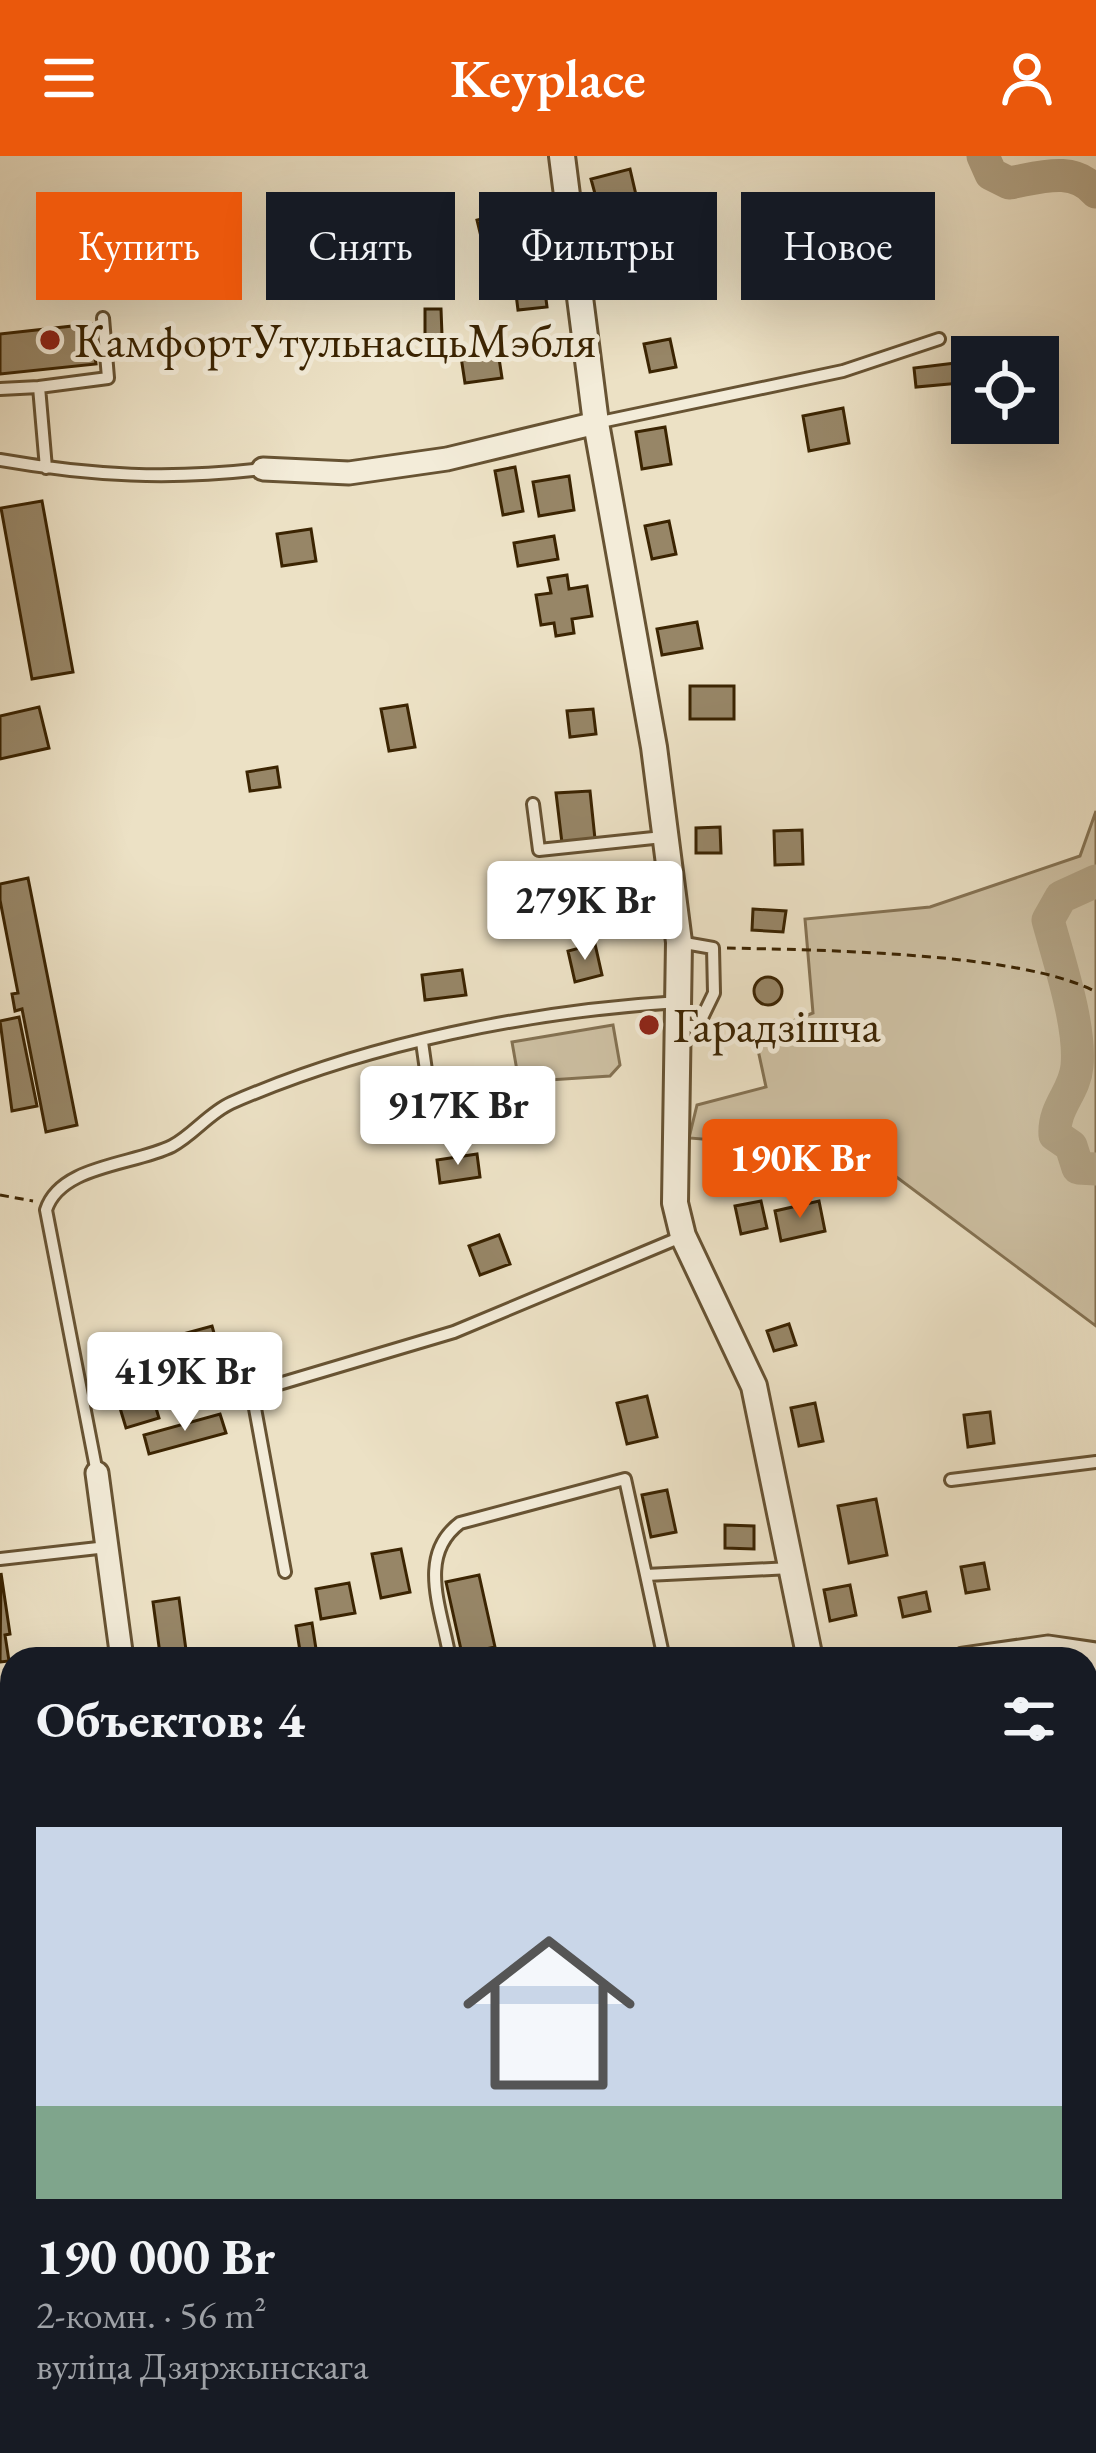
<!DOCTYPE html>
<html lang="ru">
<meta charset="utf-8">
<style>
body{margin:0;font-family:"EB Garamond",serif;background:#242831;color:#f1f3f6;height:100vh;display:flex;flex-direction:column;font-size:45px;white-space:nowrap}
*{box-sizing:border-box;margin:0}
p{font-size:39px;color:#9ea1a6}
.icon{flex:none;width:66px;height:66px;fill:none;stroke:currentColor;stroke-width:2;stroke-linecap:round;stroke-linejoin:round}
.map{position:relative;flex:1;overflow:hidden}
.side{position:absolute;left:0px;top:1491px;width:1098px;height:807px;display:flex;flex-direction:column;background:#171b24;border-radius:36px 36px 0 0;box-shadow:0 12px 48px #0002}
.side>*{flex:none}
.hud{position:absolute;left:36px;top:36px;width:1026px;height:108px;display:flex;gap:24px}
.fabs{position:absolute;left:951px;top:180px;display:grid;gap:24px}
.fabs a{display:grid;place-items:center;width:108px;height:108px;border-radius:0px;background:#171b24;box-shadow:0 12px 48px #0002;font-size:60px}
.price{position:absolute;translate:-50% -102px;padding:0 27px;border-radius:12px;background:#fff;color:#222;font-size:39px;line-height:78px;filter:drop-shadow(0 3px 6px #0008)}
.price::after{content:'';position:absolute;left:50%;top:72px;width:36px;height:27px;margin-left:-18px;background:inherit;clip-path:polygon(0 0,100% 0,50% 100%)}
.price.on{background:#ea580c;color:#fff}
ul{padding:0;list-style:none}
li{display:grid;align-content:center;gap:24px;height:636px;padding:0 36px}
li span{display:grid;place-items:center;height:372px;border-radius:0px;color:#555}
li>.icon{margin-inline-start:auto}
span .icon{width:216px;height:216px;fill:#fffc;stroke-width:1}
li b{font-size:51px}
h2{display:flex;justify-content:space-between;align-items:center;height:144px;padding:0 36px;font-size:51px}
.tag{padding:0 42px;border-radius:0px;background:#171b24;box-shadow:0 12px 48px #0002;font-size:42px;line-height:108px}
.tag.on{background:#ea580c;color:#fff}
header{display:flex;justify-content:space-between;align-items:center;height:156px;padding:0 36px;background:#ea580c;color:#fff;font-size:54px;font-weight:600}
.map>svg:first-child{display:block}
</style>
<header><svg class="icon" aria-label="menu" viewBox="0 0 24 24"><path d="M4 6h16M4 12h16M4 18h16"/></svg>Keyplace<svg class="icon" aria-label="person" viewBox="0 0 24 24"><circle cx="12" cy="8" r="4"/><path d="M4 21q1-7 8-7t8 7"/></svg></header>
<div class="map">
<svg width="1096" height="2297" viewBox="0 0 1096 2297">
<rect width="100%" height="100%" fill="#ece1c5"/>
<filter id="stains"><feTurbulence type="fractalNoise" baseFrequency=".00167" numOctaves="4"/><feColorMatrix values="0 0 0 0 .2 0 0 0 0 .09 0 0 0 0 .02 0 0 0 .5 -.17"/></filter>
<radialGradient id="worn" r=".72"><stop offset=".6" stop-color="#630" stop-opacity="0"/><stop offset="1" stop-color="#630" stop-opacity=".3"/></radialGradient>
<!-- green -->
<path fill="#cec1a4" stroke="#847253" stroke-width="3" d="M1096 655V1170L863 996 689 982 697 949 766 931 755 880 813 857 805 763 930 751 1080 700Z
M613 869 620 909 610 920 519 926 512 886Z"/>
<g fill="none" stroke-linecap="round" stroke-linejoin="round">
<!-- river -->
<path stroke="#b0a183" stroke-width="33" d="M983 0 991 18 1009 27C1039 22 1073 9 1096 36
M1096 725 1061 741 1048 764C1059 805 1081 870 1077 910 1075 936 1053 951 1055 979L1071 990 1078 1012 1096 1013"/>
</g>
<!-- building -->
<path fill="#978667" stroke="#3b2402" stroke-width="3" d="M630 13 636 39 598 49 591 23Z
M493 60 501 88 484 93 477 64Z
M539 85 543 105 506 112 503 93Z
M632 94 640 127 614 133 606 99Z
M545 135 547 151 518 154 516 138Z
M425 153H441L442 179 425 180Z
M91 168 96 208 0 218V178Z
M670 183 676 211 650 216 644 188Z
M497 189 502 222 465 227 460 194Z
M972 205V226L916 231 914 212Z
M843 252 849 287 809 295 803 260Z
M665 271 671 308 642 313 636 276Z
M515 311 523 355 503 359 495 315Z
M569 320 574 354 539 360 533 326Z
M42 345 73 516 32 523 1 352Z
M669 365 676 398 652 403 645 370Z
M311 373 316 405 282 410 277 378Z
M554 380 558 403 518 410 514 387Z
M567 419 569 433 587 430 592 460 572 463 574 477 556 480 554 467 541 469 536 439 551 437 548 422Z
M697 466 702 492 662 499 657 473Z
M690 530H734V563H690Z
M407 549 415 591 389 595 381 553Z
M39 551 49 592 0 603V560Z
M593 553 596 578 570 581 567 555Z
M277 611 280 631 250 635 247 616Z
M590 635 595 683 562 687 556 637Z
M720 671 721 697H696V672Z
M802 674 803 708 775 709 774 675Z
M28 722 77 969 46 976 22 853 15 855 12 838 18 837 0 744V728Z
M507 745 535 746 534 778 507 777Z
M753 753 786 755 783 776 752 774Z
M595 788 602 819 575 826 568 795Z
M462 814 466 839 425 844 422 819Z
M754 835a14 14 0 1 1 28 0a14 14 0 1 1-28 0Z
M19 861 37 950 12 955 0 865Z
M519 955 522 972 482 980 479 963Z
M477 998 480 1021 440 1027 437 1004Z
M761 1045 767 1072 741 1078 735 1050Z
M819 1045 825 1075 781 1085 775 1055Z
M499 1079 510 1108 480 1119 469 1090Z
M789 1168 796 1189 774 1195 767 1175Z
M212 1170 228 1227 195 1237 179 1179Z
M147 1195 156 1228 128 1236 119 1202Z
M647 1240 657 1281 627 1288 617 1247Z
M153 1242 159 1262 126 1272 120 1252Z
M815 1247 823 1285 799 1290 791 1252Z
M990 1256 994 1287 968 1291 964 1259Z
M220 1258 226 1277 149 1298 144 1279Z
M667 1334 676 1376 651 1381 642 1339Z
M876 1343 887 1399 849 1407 838 1350Z
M725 1369 754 1370V1393L725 1392Z
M401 1393 410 1436 381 1442 372 1398Z
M984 1407 989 1433 966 1437 961 1411Z
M1 1417 10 1478 5 1479 9 1505 0 1506Z
M479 1419 495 1491 462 1498 446 1426Z
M349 1427 355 1457 321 1463 316 1433Z
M850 1429 856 1459 830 1465 824 1434Z
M926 1436 930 1455 903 1461 899 1442Z
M179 1442 186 1494 160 1498 153 1446Z
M312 1467 316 1493 300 1495 296 1470Z"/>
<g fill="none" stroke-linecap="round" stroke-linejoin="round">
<defs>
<path id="service" d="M39 231 108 222 103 162
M0 233 39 231 46 312
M596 267 843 215 939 183
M0 304C91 320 171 324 263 313
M533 648 539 694 663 681
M679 870H698L714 837 713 792 679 786
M422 886 433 964
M97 1317 46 1054C60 1009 134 1009 172 990 193 979 209 957 231 947 368 887 530 855 679 846
M951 1324 1096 1306
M0 1403 107 1391
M285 1416 252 1236 454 1176 681 1081
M646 1419 664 1503
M450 1503C442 1454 416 1400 460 1367L625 1323 646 1419 791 1412
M1086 1520 1096 1506"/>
<path id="minor" d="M263 313 349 317 447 303 596 267
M97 1317 122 1503
M963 1503 1048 1491 1096 1498
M0 1698 12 1697
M214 2286 215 2297
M646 2297 747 2286"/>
<path id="tertiary" d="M562 0 596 267 654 591 679 786 675 1047 683 1080 754 1230 810 1503
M888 2286V2297"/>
</defs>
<!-- service casing -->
<use href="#service" stroke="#675333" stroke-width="16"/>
<!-- minor casing -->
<use href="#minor" stroke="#675333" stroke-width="27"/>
<!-- tertiary casing -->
<use href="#tertiary" stroke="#675333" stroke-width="30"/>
<!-- path -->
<path stroke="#3b2402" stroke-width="3" stroke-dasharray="9 6" stroke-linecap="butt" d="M727 792C816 794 1022 796 1096 836
M0 1039 33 1045
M1086 2243 1096 2241"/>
<!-- service -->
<use href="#service" stroke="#f3ecd9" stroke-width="10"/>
<!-- minor -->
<use href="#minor" stroke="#f3ecd9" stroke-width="21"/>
<!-- tertiary -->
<use href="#tertiary" stroke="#f3ecd9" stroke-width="24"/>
</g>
<!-- markers -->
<g fill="#8f2418" stroke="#f3ecd9" stroke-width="4.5">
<circle cx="50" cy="184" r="12"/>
<circle cx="649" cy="869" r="12"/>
</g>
<g text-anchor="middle" stroke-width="10" stroke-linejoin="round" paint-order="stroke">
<!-- poi labels -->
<g font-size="48" fill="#3b2402" stroke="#f3ecd9" text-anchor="start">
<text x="74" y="201">КамфортУтульнасцьМэбля</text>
<text x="673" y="886">Гарадзішча</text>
</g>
</g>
<rect width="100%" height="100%" filter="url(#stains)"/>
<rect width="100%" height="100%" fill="url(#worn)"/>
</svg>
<div class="fabs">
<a><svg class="icon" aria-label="locate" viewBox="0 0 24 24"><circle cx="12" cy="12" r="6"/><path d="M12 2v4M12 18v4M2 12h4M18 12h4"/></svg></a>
</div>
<b class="price" style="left:585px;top:807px">279K Br</b>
<b class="price" style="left:458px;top:1012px">917K Br</b>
<b class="price on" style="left:800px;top:1065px">190K Br</b>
<b class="price" style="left:185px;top:1278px">419K Br</b>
<div class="hud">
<a class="tag on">Купить</a>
<a class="tag">Снять</a>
<a class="tag">Фильтры</a>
<a class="tag">Новое</a>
</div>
<section class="side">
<h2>Объектов: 4<svg class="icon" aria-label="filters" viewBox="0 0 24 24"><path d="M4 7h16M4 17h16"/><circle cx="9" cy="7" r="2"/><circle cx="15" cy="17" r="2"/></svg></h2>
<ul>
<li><span style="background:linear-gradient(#c9d6e8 75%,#7fa58c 0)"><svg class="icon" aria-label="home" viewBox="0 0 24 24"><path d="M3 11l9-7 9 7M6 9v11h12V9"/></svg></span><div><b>190 000 Br</b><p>2-комн. · 56 m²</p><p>вуліца Дзяржынскага</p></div></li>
</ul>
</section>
</div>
